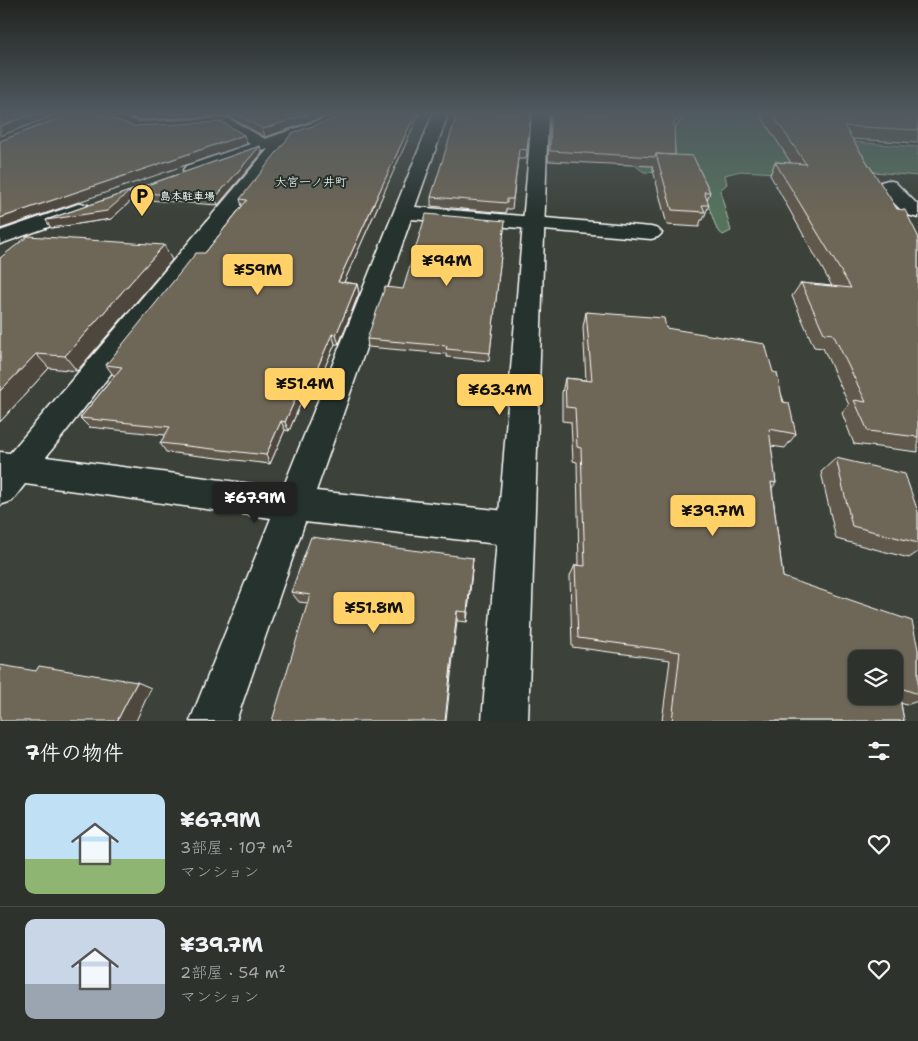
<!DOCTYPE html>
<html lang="ja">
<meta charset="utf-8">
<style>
body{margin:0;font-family:"Shantell Sans","Klee One",sans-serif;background:#393e38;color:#f1f3f6;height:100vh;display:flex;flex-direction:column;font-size:19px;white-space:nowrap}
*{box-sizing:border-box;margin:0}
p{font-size:16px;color:#a7aaa9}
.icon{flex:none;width:28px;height:28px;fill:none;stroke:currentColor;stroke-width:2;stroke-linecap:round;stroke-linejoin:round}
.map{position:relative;height:721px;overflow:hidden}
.sheet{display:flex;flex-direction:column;background:#2d322c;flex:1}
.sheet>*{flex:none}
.fabs{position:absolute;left:848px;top:650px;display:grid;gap:10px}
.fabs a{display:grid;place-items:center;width:55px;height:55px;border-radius:10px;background:#2d322c;box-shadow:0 1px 4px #0004,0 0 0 1px #484d48;font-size:25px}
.price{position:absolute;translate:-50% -42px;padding:0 11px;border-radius:5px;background:#ffd166;color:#111;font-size:16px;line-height:32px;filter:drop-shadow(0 1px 2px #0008)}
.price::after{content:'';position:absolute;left:50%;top:30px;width:15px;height:11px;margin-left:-8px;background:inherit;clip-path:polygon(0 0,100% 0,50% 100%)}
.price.selected{background:#222;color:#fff}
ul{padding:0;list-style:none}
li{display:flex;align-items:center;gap:15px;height:125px;padding:0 25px}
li+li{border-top:1px solid #484d48}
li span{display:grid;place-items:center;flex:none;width:140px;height:100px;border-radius:10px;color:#555}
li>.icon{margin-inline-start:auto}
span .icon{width:60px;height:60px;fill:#fffc;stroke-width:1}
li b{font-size:21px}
h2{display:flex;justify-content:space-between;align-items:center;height:60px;padding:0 25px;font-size:21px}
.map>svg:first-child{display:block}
</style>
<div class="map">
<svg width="918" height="721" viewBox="0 0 918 721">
<rect width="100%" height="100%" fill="#3c423a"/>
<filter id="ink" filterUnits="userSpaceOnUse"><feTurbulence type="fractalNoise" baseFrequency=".02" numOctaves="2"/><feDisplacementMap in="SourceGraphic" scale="10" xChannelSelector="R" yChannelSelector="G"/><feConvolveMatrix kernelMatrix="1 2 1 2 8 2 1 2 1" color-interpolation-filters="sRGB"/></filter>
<g filter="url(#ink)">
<!-- green -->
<path fill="#54735b" stroke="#aab9ad" d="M677 114H760L773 136 785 145 787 137 918 147V176L808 166 797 174 740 171 725 175 727 184 720 190 731 231 723 235 717 230 703 190 673 174 644 172 637 167 636 163Z"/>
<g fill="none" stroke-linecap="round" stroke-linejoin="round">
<defs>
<path id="street" d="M92 114H115L139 122 228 118 265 139 338 114H360L357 117 293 140 46 457 283 488 433 114H448L415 207 651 227 658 229 662 233 658 237 651 239 411 219 316 491 515 512 528 517 533 529 528 541 515 546 305 522 236 721H190L271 518 25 484 12 501 0 505V452L10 453 268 149 192 175 186 174 183 170 186 166 250 144 225 128 138 132 95 117Z
M888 180 895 182 918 205V218L905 214 881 190 879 186 881 182Z
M81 203 88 205 91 209 88 213 0 244V231Z"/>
<path id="secondary" d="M532 114H548L528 721H482Z"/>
</defs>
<!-- street casing -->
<use href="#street" stroke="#fff" stroke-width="3"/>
<!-- secondary casing -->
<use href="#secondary" stroke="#fff" stroke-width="3"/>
<!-- street -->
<use href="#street" fill="#26332d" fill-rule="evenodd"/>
<!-- secondary -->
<use href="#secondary" fill="#26332d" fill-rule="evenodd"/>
</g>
<!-- wall -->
<path fill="#5f584b" stroke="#fff" d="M120 114H332L265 137 228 116 139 120Z
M348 114H419L344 282 357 284 359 293 339 344H335L313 394 305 393 289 431 285 430 270 464 166 452 160 443 165 435 89 427 80 418 115 375H113L106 365 205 253 242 206 240 199Z
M531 114 526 159H518L512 209H506V213L431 206V197Z
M550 114H687L674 129 675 155 710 192 707 200 709 205 703 220H701L699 227 667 225 652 166 548 161Z
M760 114H918V143L852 139 897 209 918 236V452L854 444 842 413 849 405 823 348 814 347 792 296 801 283 832 286 770 175 775 162 791 163Z
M260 146 262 153 218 205 133 199 111 219 51 228 46 220Z
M504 229 489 361 447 357 446 354 368 347 367 339 403 289Z
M0 258 172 260 77 371 49 368 0 422Z
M586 312 666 328 773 372 796 434 785 448 771 446 776 483 772 488 783 577 918 649V701L906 705 901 703 904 721H662L670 660 572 647 570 576 575 565H579L577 462 573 461 571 422 562 421V393L565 378 586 380 583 327Z
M836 458 918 512V552L909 558 836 539 821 472Z
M473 558 467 622 299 602 291 592Z"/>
<!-- shaded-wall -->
<path fill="#4d473d" stroke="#fff" d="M33 114H58L0 136V126Z
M308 114H332L265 137 263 129Z
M415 114H419L340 291 338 282Z
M682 114H687L671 132 674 123Z
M244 135 247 144 0 229V218Z
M260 146 262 153 218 205 215 198Z
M129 192 133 199 111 219 51 228 46 220Z
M164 245 172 260 77 371 65 356Z
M357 284 359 293 339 344 336 335Z
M332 334 335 344 313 394 310 385Z
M36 354 49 368 0 422V391Z
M302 384 305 393 289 431 285 422Z
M281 421 285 430 270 464 266 455Z
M473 558 472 569 467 622V612Z
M457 611V621L446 721H445Z
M137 682 151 688 136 721H117Z"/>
<!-- building -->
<path fill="#6e6657" stroke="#fff" fill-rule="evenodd" d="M0 114H33L0 126Z
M70 114H99L134 126 222 122 244 135 0 218V141Z
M236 114H308L263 129Z
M348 114H415L338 282 357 284 336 335 332 334 310 385 302 384 285 422 281 421 266 455 160 443 170 427 80 418 122 367 106 365 196 253H205L247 200 240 199 292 133Z
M457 114H531L527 150 519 149 513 199H507V203L431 197Z
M551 114H682L674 123 675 155 656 154 655 157 550 151Z
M772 114H918V130L844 126 897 209 905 210 918 236V437L868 431 854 400 866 402 833 334 824 333 801 283 851 288 775 162 806 164Z
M260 146 215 198 129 192 107 211 46 220Z
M656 154 693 156 710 192H704L709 205H702L705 212 672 210Z
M426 214 505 221 490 353 446 349 447 346 367 339 385 287 403 289Z
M28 236 164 245 65 356 36 354 0 391V258Z
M586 312 664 318 666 328 765 344 773 372 777 373 783 402 789 403 796 434 769 429 776 483 771 482 783 577 912 621 918 649V694L898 687 904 721H672L680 652 578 638 575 565 585 566 581 448 577 447 575 408 566 407 565 378 592 381ZM856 659H894V696H856Z
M836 458 905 474 918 512V543L852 526Z
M311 537 473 558 467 612 457 611 445 721H272L310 595 291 592Z
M0 665 36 671 39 666 137 682 117 721H0Z"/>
</g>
<!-- sky -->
<linearGradient id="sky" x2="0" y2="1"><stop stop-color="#212420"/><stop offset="0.53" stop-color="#505a60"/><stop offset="1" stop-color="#505a60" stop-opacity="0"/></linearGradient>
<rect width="918" height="215" fill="url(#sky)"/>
<!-- icons -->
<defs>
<symbol id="parking-pin" viewBox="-11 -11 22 30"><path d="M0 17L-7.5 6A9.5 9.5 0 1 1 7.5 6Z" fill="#ffd166" stroke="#26332d"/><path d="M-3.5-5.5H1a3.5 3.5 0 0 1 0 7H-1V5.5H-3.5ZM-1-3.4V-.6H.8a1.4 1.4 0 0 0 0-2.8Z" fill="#111"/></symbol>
</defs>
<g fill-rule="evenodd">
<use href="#parking-pin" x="128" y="182" width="28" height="38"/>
</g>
<g text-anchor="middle" stroke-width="4" stroke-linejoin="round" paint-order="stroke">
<!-- far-poi labels -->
<g font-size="11" font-weight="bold" fill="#fff" stroke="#26332d" text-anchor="start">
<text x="160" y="200">島本駐車場</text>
</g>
<!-- far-neighbourhood labels -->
<g font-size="12" fill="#fff" stroke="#26332d">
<text x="311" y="186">大宮一ノ井町</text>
</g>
</g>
</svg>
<div class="fabs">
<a><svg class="icon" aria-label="layers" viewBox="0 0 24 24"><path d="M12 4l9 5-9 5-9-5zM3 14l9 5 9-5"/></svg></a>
</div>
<b class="price" style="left:447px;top:287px">¥94M</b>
<b class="price" style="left:258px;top:296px">¥59M</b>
<b class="price" style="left:305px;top:410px">¥51.4M</b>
<b class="price" style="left:500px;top:416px">¥63.4M</b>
<b class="price selected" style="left:255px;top:524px">¥67.9M</b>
<b class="price" style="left:713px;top:537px">¥39.7M</b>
<b class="price" style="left:374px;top:634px">¥51.8M</b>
</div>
<section class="sheet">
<h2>7件の物件<svg class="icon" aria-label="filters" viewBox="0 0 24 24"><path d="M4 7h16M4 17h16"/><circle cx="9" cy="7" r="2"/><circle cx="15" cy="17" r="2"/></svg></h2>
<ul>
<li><span style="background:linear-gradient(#bfe0f5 65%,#8fb573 0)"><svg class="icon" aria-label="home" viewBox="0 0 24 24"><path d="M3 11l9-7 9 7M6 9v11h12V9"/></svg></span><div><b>¥67.9M</b><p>3部屋 · 107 m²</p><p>マンション</p></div><svg class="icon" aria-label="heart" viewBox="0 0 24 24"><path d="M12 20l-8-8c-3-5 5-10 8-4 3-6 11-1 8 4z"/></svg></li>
<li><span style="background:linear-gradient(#c9d6e8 65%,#9aa5b1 0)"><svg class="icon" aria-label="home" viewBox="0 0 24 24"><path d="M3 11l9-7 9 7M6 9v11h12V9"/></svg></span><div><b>¥39.7M</b><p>2部屋 · 54 m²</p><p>マンション</p></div><svg class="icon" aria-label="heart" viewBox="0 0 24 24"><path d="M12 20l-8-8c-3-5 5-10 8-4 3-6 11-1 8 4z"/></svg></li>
</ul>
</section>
